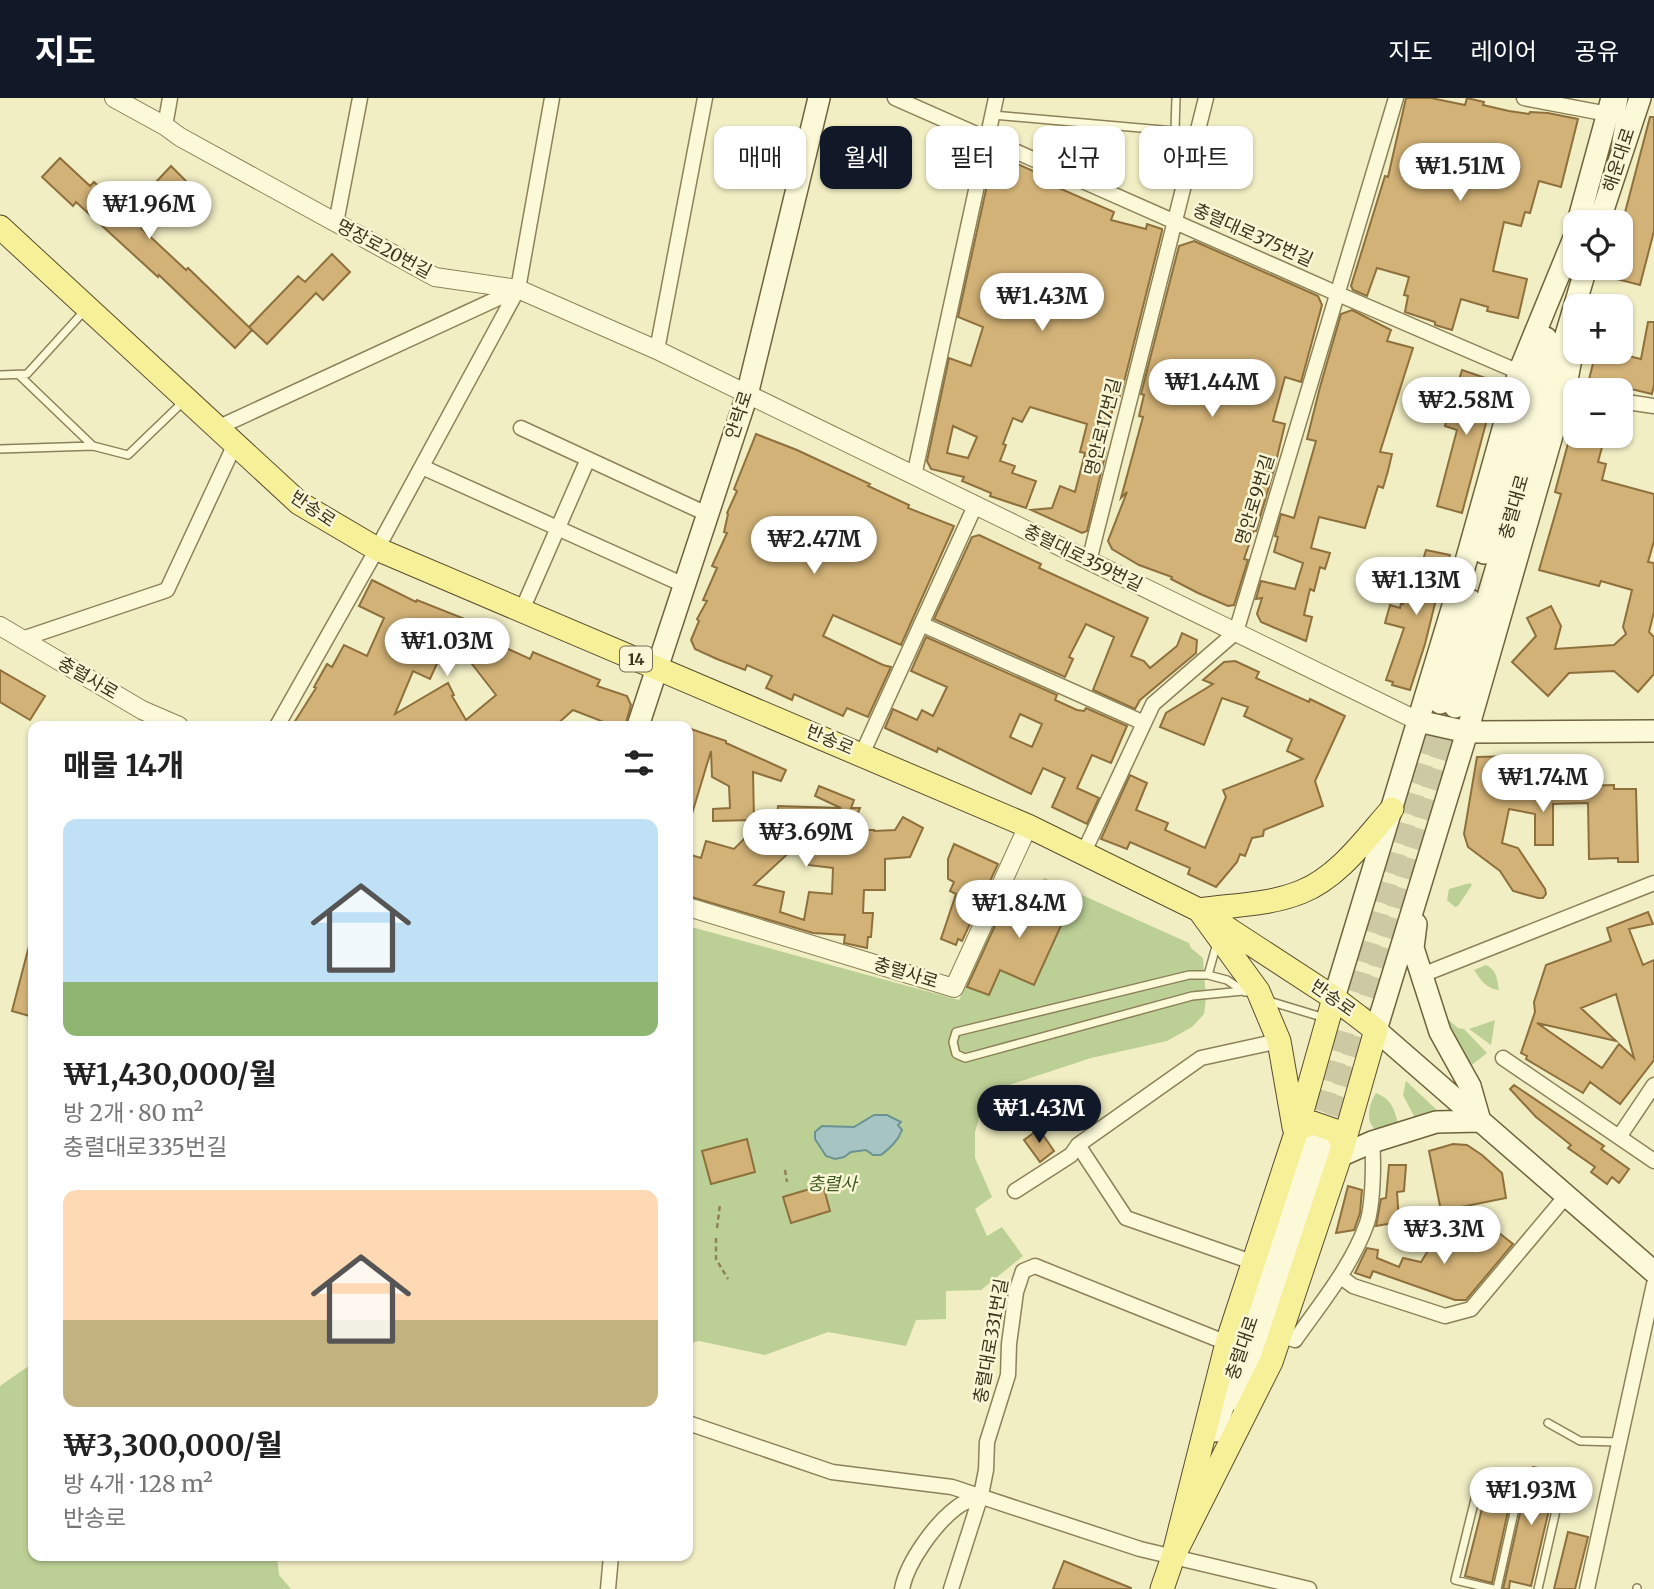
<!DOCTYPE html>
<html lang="ko">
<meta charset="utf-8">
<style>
body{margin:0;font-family:Merriweather,"Noto Sans KR",serif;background:#f6f6f6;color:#222;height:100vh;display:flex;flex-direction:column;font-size:26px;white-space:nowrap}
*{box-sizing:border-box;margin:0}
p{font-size:23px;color:#767676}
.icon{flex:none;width:38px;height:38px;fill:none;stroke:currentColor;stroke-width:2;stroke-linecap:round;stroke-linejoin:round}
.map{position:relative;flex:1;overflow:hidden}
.side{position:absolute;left:28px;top:623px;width:665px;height:840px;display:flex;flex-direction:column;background:#fff;border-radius:14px;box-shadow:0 2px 5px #0004}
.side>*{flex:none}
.hud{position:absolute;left:714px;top:28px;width:665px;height:63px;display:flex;gap:14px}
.fabs{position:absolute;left:1563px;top:112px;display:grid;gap:14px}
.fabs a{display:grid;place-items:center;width:70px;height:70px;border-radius:14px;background:#fff;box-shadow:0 2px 5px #0004;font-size:35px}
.price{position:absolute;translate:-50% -60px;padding:0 16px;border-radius:24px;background:#fff;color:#222;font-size:23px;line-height:46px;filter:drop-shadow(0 2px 4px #0008)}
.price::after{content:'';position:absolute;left:50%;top:42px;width:21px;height:16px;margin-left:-10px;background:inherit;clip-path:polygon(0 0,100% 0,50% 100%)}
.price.on{background:#111827;color:#fff}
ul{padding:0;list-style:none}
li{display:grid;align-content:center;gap:14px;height:371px;padding:0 35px}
li span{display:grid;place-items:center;height:217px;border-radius:14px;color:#555}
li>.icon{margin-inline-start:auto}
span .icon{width:126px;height:126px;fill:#fffc;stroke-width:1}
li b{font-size:30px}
h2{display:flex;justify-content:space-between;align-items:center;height:84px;padding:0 35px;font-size:30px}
.tag{padding:0 24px;border-radius:14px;background:#fff;box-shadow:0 2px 5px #0004;font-size:24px;line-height:63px}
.tag.on{background:#111827;color:#fff}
header{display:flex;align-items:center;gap:42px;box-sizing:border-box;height:98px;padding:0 35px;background:#111827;color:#fff}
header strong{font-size:33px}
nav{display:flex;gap:38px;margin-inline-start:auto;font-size:24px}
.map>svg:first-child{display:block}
</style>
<header>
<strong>지도</strong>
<nav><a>지도</a><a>레이어</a><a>공유</a></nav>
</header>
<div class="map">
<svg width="1654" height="1491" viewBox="0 0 1654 1491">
<rect width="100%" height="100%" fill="#f1eec4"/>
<!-- green -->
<path fill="#bcd096" d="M1044 780 1189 845 1191 850 1203 860 1206 900 1204 916 1192 929 1167 943 1091 960 1000 990 983 1007 975 1034V1060L992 1099 975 1111 987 1138 1002 1129 1023 1158 981 1192 946 1193V1221L916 1222 906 1248 828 1234 765 1257 699 1243 688 1246V828L959 902 1000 814 1024 824Z
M1470 785 1472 787 1458 808 1455 809 1447 802 1449 791Z
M1486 867C1497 872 1497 881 1499 892 1486 891 1481 882 1474 872Z
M1445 919 1458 930 1464 931 1487 955 1469 969 1450 936Z
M1495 922 1491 947 1469 931Z
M1406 983 1438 1013 1415 1020 1403 997Z
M1376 995C1391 1001 1394 1010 1398 1025L1383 1031H1375C1365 1023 1369 1006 1376 995Z
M33 1265V1458H277L279 1477 291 1491H0V1288Z"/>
<!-- water -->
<path fill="#a6c4c2" stroke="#6c9393" stroke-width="2" d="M874 1017H887L901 1024 898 1027 902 1032C898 1043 890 1050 881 1057H873L866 1052 851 1054 844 1059 835 1061 826 1058 815 1041V1034L822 1028 854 1029Z"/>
<!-- building -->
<path fill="#d2b277" stroke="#8e703d" stroke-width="2" fill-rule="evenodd" d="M1406 0H1431L1465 7 1467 0 1484 4 1483 7 1509 13 1529 16 1530 14 1548 15 1578 21 1561 89 1539 83 1530 115 1525 114 1521 128 1504 124 1493 173 1527 181 1518 220 1487 213 1488 209 1461 201 1452 232 1435 227V224L1405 214 1408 198 1404 197 1409 179 1377 170 1367 198 1353 192 1351 188 1385 78 1388 79Z
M1650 19H1654V133L1640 187 1613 180 1616 170H1620V139L1624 127 1622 126Z
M997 57 1040 76 1038 81 1114 114 1111 122 1146 131 1147 126 1162 131V133L1122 292 1115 311 1113 310 1109 325 1105 328 1099 352 1106 354 1087 433 1082 435 1031 412 1052 410 1060 388 1075 394 1085 355 1080 354 1087 326 1030 309 1022 324 1013 320 1003 346 1006 347 1000 363 1015 368 1012 375 1036 383 1026 410 990 398 991 395 962 383 964 379 931 371 927 363 949 260 971 268 983 229 958 219 993 60ZM953 328 977 339 968 360 947 355Z
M60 60 90 88 94 84 127 115 171 68 186 83 142 131 186 172 188 170 252 232 235 250 159 177 158 179 76 104 73 108 42 79Z
M1194 143 1318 198 1322 207 1301 284 1285 279 1273 323 1285 326 1274 372 1256 433 1254 432 1244 461 1248 462 1234 507 1228 508 1198 495 1171 481 1172 479 1139 467 1112 451 1108 443 1127 394 1121 400 1143 319 1139 318 1144 297 1141 296 1179 148Z
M332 156 350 174 323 202 316 195 267 246 249 229 298 178 305 184Z
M1352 212 1391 232 1387 243 1413 250 1380 354 1392 356 1388 373 1383 390 1378 388 1365 430 1319 419 1311 450 1330 455 1325 471 1320 469 1314 493 1310 491 1304 517 1312 519 1306 543 1261 524 1257 516 1262 500 1256 501 1261 483 1295 491 1303 465 1274 454 1278 439 1275 438 1281 416 1294 420 1316 343 1307 341 1320 289 1341 216Z
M1648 224H1654V287L1652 296 1610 286 1609 290 1588 285 1596 254H1611L1641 261Z
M1462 272 1497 284 1462 415 1437 408 1457 332 1445 328Z
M756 336 797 352 870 386 868 388 909 407 908 410 954 428 901 547 833 517 823 538 883 567 891 569 868 619 847 610 843 618 794 596 792 602 766 590 772 578 747 567 745 572 717 561 695 551 691 542 699 523 697 521 707 503 703 502 717 470 712 468 727 435 724 434 728 416 727 415 737 393 734 391Z
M1570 338H1605L1598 364 1606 366 1602 382 1654 396V443L1648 464 1654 465V514L1649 534 1654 539V576L1638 594 1614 573 1569 575 1548 598 1512 564 1536 538 1527 520 1551 508 1561 528 1555 551 1614 547 1626 536 1623 529 1632 492 1601 483 1599 488 1539 472 1561 396 1555 394Z
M979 437 1041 466 1039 470 1148 520 1131 558 1144 563 1150 570 1177 548 1182 535 1197 542 1196 555 1140 602 1135 611 1093 592 1114 539 1086 526 1069 559 1073 561 1065 579 934 521 972 439Z
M1426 452 1450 457 1445 477H1442L1425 546 1410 592 1392 587 1393 584 1386 582 1404 530 1385 525 1390 507 1400 510 1401 505 1403 506 1410 478 1415 479 1419 460 1423 462Z
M372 482 416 504 417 502 470 523 459 556 444 550 430 581 413 573 395 616 448 585 454 597 452 598 466 622 496 597 472 566 486 555 491 543 530 561 533 554 600 582 597 588 627 598 631 607 625 628H603L604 624 573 612 555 628H292L316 590 314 589 327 566 332 569 344 547 367 558 384 520 359 508Z
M926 539 1057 597 1055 602 1077 612 1084 613 1086 610 1127 628 1111 665 1092 657 1077 690 1099 700 1087 726 1052 709 1065 680 1043 670 1031 696 938 650 937 654 885 630 893 611 917 622 922 612 933 618 947 589 911 573ZM1020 616 1042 626 1032 649 1010 639Z
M1235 563 1259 574 1256 580 1309 604 1310 601 1345 618 1315 683 1323 708 1264 732 1263 738 1252 740 1245 758 1240 756 1237 764 1216 789 1188 776 1190 770 1130 744 1127 751 1101 741 1130 677 1147 685 1136 712 1168 725 1165 732 1205 750 1226 699 1223 692 1303 661 1287 653 1292 641 1244 618 1248 609 1222 600 1204 647 1160 629 1166 615 1213 586 1203 582 1224 564Z
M0 572 45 598 30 622 0 604Z
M688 630 726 643V645L786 672 781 683 753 674 754 722 713 723V711L730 710 729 688 712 679 711 653 691 719H688Z
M1516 658H1569L1570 688 1614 687V691H1636L1638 764H1618V760L1589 761 1588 705 1553 706V747H1535V716L1509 711 1502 745 1518 750 1545 791 1546 796 1543 800H1538L1513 793 1500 773 1468 749 1464 736 1477 659Z
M819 688 854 702 851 710H860L857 717 861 719 855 732H874V733L895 732 903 719 923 730 910 759 885 761V792H864L863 815H873L871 839H868L867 850 844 845 845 837 813 835 688 798V756L701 760 706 743 734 751 752 733 784 736 795 749 754 787 784 794 780 814 804 822 809 794 832 796 833 770 808 767 813 725 777 724 778 708 841 710 815 698Z
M954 746 998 766 962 843 958 841 956 847 941 841 956 796 950 793 954 784 948 781V761Z
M1013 788 1038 799 1039 795 1069 810 1034 887 1000 872 989 897 967 889Z
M1648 814 1653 826 1629 831 1643 867 1654 862V962L1620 1006 1590 984 1583 995 1526 961 1527 958 1521 955 1535 914 1534 904 1546 867 1611 843 1607 830ZM1616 896 1634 960 1619 946 1602 970 1537 925 1616 943 1581 910Z
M29 848H33V919L12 913Z
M1514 987 1604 1048 1601 1051 1629 1071 1619 1085 1612 1079 1607 1086 1591 1074 1595 1069 1568 1050 1571 1047 1536 1019 1510 991Z
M1039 1031 1054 1053 1040 1064 1024 1042Z
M747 1041 755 1074 711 1086 702 1053Z
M1453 1046 1467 1047 1482 1057 1502 1075 1506 1100 1441 1113 1429 1053Z
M1389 1067H1406L1404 1093 1397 1094 1399 1124 1376 1128 1381 1101 1386 1100Z
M823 1087 830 1113 791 1125 783 1099Z
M1348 1088 1362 1092 1360 1115 1354 1132 1336 1135Z
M1494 1131 1513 1146 1466 1202H1455L1373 1173 1370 1180 1355 1175 1367 1150 1378 1152 1377 1160 1399 1169 1403 1160 1421 1164 1429 1151 1446 1140 1456 1139 1481 1145Z
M1533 1369 1558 1374 1531 1488 1510 1483 1509 1491H1503L1527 1384 1529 1385Z
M1491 1375 1515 1382 1492 1485 1465 1478Z
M1568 1434 1588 1439 1575 1491H1554Z
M1064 1463 1131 1490V1491H1053Z"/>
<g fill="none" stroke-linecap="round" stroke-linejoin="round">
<!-- secondary-tunnel -->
<path stroke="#cdc9a3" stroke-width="21" stroke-dasharray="21 10" stroke-linecap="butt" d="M1312 1043 1439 610
M1326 1048 1454 612"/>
<defs>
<path id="service" d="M993 17 1197 35
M1175 32 1176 0
M1616 43 1624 0
M0 277 27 276 86 211
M19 277 93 348 128 357 184 303
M0 351 93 348
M1217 845 1208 877H1189L956 934 953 944 956 956 965 960 1192 898 1243 893
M1208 877 1227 882 1245 894
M1269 903 1325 920
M1548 1325 1580 1343 1620 1344
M1476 1397 1455 1482 1493 1491
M1497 1491 1523 1374
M1538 1491 1563 1382
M1637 1491V1490"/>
<path id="minor" d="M895 0 1338 196 1519 274
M1524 0 1608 16
M165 28 170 0
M336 125 360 0
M657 252 705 0
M1620 303 1654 308
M217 330 518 191
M521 330 707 416
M422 369 684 487
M914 378 996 0
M1089 463 1206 0
M522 512 588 361
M921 526 1144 625
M22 541 167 492 235 346
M277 628 377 451 518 191 552 0
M862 656 975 408
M1083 756 1153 606 1236 534 1396 0
M1422 877 1654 785
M1503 960 1654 1063
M1619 1039 1654 987
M1078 1047 1126 1120 1252 1164
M1015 1093 1071 1057 1078 1047 1201 960 1279 943
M1341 1179 1353 1188 1445 1218 1471 1211 1566 1098
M1280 1237 1295 1242C1321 1205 1352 1168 1367 1125 1373 1107 1374 1064 1372 1044
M688 1325 832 1374 952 1389 1140 1451 1309 1491
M608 1491 611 1458
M902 1491C907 1464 935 1426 956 1410 963 1404 973 1401 981 1397
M951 1491 981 1397 986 1372 987 1344 1008 1277 1009 1246 1016 1194 1023 1173 1035 1168 1227 1245
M1587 1491 1654 1186"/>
<path id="tertiary" d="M114 0 165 28 180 39 435 179 518 191 657 252 1418 623
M0 528 142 612 179 628
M688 809 954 890 1028 728"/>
<path id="secondary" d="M1578 124 1612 0
M1599 124 1640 0
M1575 240 1565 292 1467 634 1376 932 1654 1174
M1484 455 1546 240
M1440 605 1470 502
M1455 609 1586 170
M1418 623 1467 634 1654 633
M638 628 747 297 819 0
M1334 900 1459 488 1519 274 1574 140
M1340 1058 1372 1044 1436 1024 1480 1023 1470 988 1440 934 1413 850 1416 826
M1238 1302 1257 1257 1326 1050
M1215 1333 1312 1043"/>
<path id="primary" d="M0 129 299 405 377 451 1028 728 1199 812 1334 900 1376 932 1340 1058 1271 1264 1173 1459
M1294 1029 1279 943 1258 893 1199 812C1232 807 1269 807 1301 794 1339 779 1366 740 1392 711
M1297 1031 1313 1025 1336 1033 1343 1047
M1162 1491 1173 1459 1227 1245 1295 1038 1334 900"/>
</defs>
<!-- service casing -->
<use href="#service" stroke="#8d8159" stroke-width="10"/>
<!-- minor casing -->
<use href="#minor" stroke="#8d8159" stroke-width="17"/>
<!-- tertiary casing -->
<use href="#tertiary" stroke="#8d8159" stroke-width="20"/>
<!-- secondary casing -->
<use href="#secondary" stroke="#6f623c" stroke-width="24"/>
<!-- primary casing -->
<use href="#primary" stroke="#5b4d2d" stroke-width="25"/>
<!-- path -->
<path stroke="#8d8159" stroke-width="2.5" stroke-dasharray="5 3.5" stroke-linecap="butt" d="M785 1072 787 1084
M717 1130 720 1106
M716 1140V1161L728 1181"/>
<!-- service -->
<use href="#service" stroke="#fbf9d8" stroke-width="7"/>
<!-- minor -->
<use href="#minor" stroke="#fbf9d8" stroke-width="14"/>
<!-- tertiary -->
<use href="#tertiary" stroke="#fbf9d8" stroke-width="18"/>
<!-- secondary -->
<use href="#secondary" stroke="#fbf9d8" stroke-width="21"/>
<!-- primary -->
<use href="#primary" stroke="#f6f099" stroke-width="23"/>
</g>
<g text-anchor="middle" stroke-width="5" stroke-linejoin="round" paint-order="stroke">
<!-- shield labels -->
<rect fill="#f8f6d4" stroke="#746e55" stroke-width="2" x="620" y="548.5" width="32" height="25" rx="5"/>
<g font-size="16" font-weight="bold" fill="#3c341e">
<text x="636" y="567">14</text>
</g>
<!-- street labels -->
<g font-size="18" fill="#3c341e" stroke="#f8f6d4">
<text transform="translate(1619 62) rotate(-72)" y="6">해운대로</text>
<text transform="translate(1253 137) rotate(24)" y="6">충렬대로375번길</text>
<text transform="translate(384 151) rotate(28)" y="6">명장로20번길</text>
<text transform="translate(739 317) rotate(-72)" y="6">안락로</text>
<text transform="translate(1103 329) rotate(-76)" y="6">명안로17번길</text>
<text transform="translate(1255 402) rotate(-73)" y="6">명안로9번길</text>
<text transform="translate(1514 409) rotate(-74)" y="6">충렬대로</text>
<text transform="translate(313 411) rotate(34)" y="6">반송로</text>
<text transform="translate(1083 460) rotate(26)" y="6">충렬대로359번길</text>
<text transform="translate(88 580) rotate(30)" y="6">충렬사로</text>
<text transform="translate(830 642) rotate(23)" y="6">반송로</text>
<text transform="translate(906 875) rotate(17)" y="6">충렬사로</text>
<text transform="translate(1333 900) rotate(35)" y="6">반송로</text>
<text transform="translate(991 1243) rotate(-80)" y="6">충렬대로331번길</text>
<text transform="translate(1242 1250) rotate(-71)" y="6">충렬대로</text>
</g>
<!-- park labels -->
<g font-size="18" font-style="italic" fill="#3f5a23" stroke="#f8f6d4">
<text x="832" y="1092">충렬사</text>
</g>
</g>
</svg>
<div class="fabs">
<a><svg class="icon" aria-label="locate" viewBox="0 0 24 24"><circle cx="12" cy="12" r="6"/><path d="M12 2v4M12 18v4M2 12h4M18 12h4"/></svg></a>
<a>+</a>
<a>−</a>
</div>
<b class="price" style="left:1460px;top:105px">₩1.51M</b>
<b class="price" style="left:149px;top:143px">₩1.96M</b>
<b class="price" style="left:1042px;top:235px">₩1.43M</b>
<b class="price" style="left:1212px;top:321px">₩1.44M</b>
<b class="price" style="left:1466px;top:339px">₩2.58M</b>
<b class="price" style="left:814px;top:478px">₩2.47M</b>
<b class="price" style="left:1416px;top:519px">₩1.13M</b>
<b class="price" style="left:447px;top:580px">₩1.03M</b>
<b class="price" style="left:1543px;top:716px">₩1.74M</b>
<b class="price" style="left:806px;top:771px">₩3.69M</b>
<b class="price" style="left:1019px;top:842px">₩1.84M</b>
<b class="price on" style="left:1039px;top:1047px">₩1.43M</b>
<b class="price" style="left:1444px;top:1168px">₩3.3M</b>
<b class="price" style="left:1531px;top:1429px">₩1.93M</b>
<div class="hud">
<a class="tag">매매</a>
<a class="tag on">월세</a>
<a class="tag">필터</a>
<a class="tag">신규</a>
<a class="tag">아파트</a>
</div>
<section class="side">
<h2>매물 14개<svg class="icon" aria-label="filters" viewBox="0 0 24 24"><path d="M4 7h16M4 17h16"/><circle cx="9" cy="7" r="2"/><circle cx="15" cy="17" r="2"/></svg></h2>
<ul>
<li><span style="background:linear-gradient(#bfe0f5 75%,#8fb573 0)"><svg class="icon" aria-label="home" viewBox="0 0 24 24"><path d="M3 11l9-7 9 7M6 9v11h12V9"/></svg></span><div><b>₩1,430,000/월</b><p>방 2개 · 80 m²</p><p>충렬대로335번길</p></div></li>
<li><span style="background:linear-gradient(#ffd9b3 60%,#c2b280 0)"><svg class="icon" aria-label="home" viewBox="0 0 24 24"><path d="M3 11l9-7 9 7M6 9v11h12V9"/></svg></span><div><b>₩3,300,000/월</b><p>방 4개 · 128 m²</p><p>반송로</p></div></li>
</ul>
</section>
</div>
